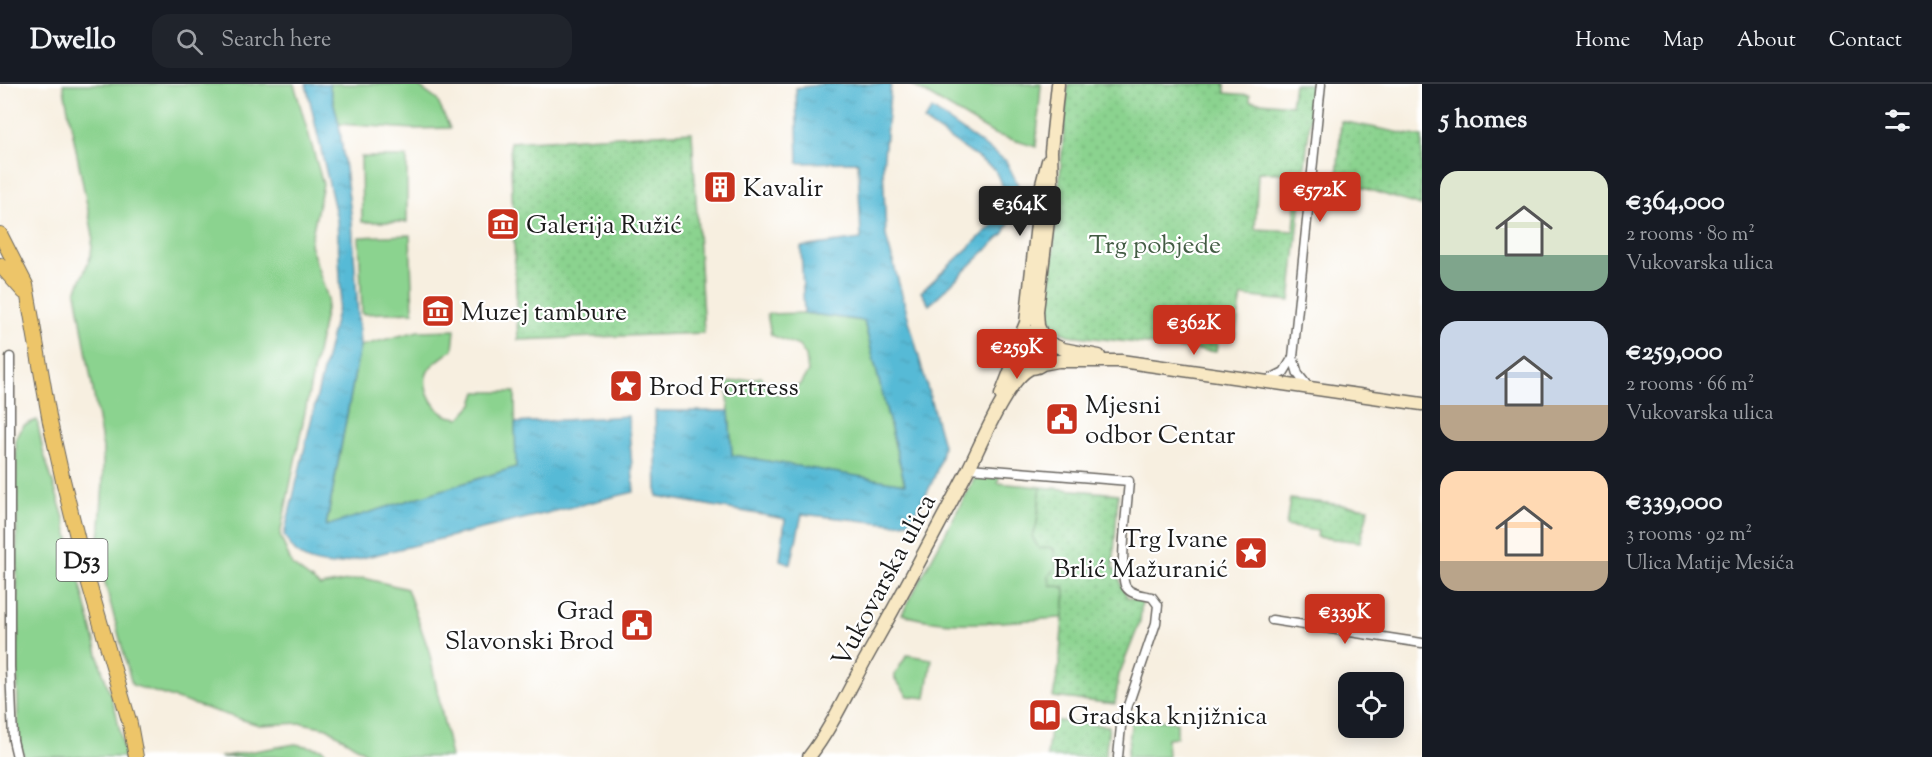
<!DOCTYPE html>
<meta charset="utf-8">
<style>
body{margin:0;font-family:"Sorts Mill Goudy",serif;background:#20242c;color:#f1f3f6;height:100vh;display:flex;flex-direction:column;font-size:22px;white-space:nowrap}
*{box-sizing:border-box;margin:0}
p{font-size:20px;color:#9ea1a6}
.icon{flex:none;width:33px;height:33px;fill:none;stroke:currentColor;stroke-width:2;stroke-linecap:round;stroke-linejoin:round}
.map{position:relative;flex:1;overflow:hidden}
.side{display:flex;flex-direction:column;background:#171b24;width:510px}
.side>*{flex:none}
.buttons{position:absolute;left:1338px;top:588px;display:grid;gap:12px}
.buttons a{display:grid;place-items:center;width:66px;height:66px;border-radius:12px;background:#171b24;box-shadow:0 3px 15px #0003;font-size:30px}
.price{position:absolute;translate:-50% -51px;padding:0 14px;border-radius:6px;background:#c8321e;color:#fff;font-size:20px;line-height:39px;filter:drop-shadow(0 2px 3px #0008)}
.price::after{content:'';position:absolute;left:50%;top:36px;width:18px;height:14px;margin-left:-9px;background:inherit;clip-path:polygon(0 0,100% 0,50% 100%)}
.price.current{background:#222;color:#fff}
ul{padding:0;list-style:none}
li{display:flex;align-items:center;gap:18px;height:150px;padding:0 18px}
li span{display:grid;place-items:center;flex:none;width:168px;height:120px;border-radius:18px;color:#555}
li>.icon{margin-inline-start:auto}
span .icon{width:72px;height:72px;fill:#fffc;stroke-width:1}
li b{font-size:26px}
h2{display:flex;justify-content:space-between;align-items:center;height:72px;padding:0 18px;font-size:26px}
header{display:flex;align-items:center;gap:36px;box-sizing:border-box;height:84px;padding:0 30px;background:#171b24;border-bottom:2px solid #363941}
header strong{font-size:28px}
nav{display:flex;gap:33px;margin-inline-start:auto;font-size:21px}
.search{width:420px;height:54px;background:#20242c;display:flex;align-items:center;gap:15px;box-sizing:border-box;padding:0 21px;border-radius:18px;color:#9ea1a6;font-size:22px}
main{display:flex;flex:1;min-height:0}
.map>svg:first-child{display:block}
</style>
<header>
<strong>Dwello</strong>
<div class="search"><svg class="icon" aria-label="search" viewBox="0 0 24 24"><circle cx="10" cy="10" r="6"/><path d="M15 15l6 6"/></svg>Search here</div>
<nav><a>Home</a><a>Map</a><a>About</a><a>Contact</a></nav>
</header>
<main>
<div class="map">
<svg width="1422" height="673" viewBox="0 0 1422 673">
<defs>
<pattern id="park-dots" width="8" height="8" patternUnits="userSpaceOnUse" patternTransform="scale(1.5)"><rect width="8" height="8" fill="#8bd38f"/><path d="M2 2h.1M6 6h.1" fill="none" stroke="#77b57b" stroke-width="1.8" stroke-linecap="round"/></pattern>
<pattern id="water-ripples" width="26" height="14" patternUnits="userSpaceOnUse" patternTransform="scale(1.5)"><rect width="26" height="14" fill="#57bad6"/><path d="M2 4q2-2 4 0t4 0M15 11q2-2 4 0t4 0" fill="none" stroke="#4b9fb7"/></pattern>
</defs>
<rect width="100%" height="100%" fill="#fff"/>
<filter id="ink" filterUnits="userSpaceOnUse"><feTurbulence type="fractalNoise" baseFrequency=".0167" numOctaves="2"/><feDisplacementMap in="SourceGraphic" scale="12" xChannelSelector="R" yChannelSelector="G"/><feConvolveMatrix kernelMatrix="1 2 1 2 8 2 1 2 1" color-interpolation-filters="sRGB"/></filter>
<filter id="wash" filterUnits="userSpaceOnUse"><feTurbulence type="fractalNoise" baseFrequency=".008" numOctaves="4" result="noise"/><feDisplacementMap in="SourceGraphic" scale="24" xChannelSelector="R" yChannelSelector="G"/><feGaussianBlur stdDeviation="1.35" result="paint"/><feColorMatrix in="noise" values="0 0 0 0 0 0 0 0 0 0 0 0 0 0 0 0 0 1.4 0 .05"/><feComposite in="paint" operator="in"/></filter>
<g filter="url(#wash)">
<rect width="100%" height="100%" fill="#f7efe0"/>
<!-- green -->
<path fill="#8bd38f" stroke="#547856" stroke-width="1.5" d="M63 0H294L323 100 310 160 328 215 280 451 292 481 320 502 364 494 407 505 429 567 451 673H372L327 644 302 639 259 641 132 601 98 472 103 399V364L76 208 91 171 93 151Z
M329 0H415L437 16 450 44 413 45 339 40Z
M910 0H1041L1036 63 994 50Z
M361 73H407V138H362Z
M410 151 413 228 362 230 359 153Z
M804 229 864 237 905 401 732 371 727 299 761 293C767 305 771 311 786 312L800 300 808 288 806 272 799 262 771 251 767 230Z
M455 246 453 265C446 271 437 276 431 283 418 298 431 323 446 331 450 333 456 333 460 334L473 320 477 308H515L516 383 326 443 360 262 418 247Z
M37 336 43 367 64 434 101 582 116 628 125 673H24L18 657 16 355 24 341Z
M977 390 999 392 998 399 1041 403 1036 447 1048 463 1054 465 1056 483 1051 501 1064 503 1065 507 1063 534C1013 536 950 547 902 530Z
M907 571 932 575 926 614 908 612 895 595V590Z
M1132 634 1177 638V653L1167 654 1168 673H1127Z
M295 660 322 665 330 673H220Z"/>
<!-- park -->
<path fill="url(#park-dots)" stroke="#547856" stroke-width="1.5" fill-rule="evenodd" d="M1068 0H1225V9L1250 11V17L1291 21 1294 0H1314L1290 217 1242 212 1235 252 1219 249 1216 268 1068 251C1057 246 1051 242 1048 229ZM1258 88 1298 90 1294 147 1255 145Z
M1341 37 1422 53 1421 122 1337 96Z
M692 48 704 249 518 256 510 58Z
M1041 403 1118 410 1113 485 1119 487 1121 502 1128 514 1142 516 1140 538 1119 591 1115 620 1053 613 1059 583 1065 507 1064 503 1050 501 1049 492 1056 483 1054 465 1048 463 1039 465 1032 452C1040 442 1038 417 1041 403Z
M1290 415 1369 424 1360 458 1317 453 1318 447 1286 442Z
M1051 636 1109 642 1105 673H1047Z"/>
<!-- water -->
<path fill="url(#water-ripples)" stroke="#3a6b79" stroke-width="1.5" d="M306 0H329L339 40 352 137 360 262 326 442 516 383 515 339 628 332 634 408 333 481C307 479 296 474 284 451L341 211 337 135Z
M823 0H891L883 82 886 152 943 361C940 389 925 415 909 438L893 440 802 430 791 480 780 476 785 435 657 412 655 327H729L732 371 905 400 864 237 804 229 801 163 861 155 858 78 798 79 796 4Z
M932 25 1006 77 1023 111 1004 149 929 221 921 208 994 140 1006 111 995 86 924 37Z"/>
</g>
<g filter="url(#ink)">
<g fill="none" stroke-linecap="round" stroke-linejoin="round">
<defs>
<path id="street" d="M10 273V583L13 656 17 673
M1268 296 1284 288 1293 273
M1309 304 1298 290 1293 273 1321 0
M969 384 1129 397C1128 414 1118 492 1126 503 1131 511 1144 511 1152 513L1158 521 1156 539 1121 642 1118 673
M1272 536 1422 559"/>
<path id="secondary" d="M1013 266a18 18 0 1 1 36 0a18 18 0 1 1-36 0Z
M1021 251 1026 239 1041 104 1048 77
M1043 253 1038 242 1037 227 1052 104 1051 67 1058 0
M1047 258 1063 265 1099 272
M1042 280 1058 277H1121L1422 320
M1001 311 1011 285 1013 270
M809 673C831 645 847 609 864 578 900 514 935 449 969 384 981 360 1008 294 1031 284"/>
<path id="primary" d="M0 150 26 201 50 338 62 392 87 493 130 640 136 673
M0 181 24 208"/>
</defs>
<!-- street casing -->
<use href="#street" stroke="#696661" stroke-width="11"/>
<!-- secondary casing -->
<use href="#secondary" stroke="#696661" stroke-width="15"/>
<!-- primary casing -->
<use href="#primary" stroke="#696661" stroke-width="16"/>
<!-- street -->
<use href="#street" stroke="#fff" stroke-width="8"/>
<!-- secondary -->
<use href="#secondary" stroke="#f8e8c3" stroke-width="12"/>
<!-- primary -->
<use href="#primary" stroke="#edc569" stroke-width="14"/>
</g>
</g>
<!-- icons -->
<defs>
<symbol id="building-square" viewBox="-11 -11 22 22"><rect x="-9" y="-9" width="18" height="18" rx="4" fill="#c8321e" stroke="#fff"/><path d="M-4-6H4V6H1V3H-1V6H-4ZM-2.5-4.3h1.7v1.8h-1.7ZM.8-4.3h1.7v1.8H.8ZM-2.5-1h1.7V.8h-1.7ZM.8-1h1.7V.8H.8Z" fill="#fff"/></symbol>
<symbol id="museum-square" viewBox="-11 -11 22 22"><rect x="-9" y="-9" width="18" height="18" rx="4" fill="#c8321e" stroke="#fff"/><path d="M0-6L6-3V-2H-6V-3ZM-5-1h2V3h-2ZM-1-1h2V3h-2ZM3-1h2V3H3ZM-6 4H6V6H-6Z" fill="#fff"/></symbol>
<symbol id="sight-square" viewBox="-11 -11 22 22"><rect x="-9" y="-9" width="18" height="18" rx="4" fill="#c8321e" stroke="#fff"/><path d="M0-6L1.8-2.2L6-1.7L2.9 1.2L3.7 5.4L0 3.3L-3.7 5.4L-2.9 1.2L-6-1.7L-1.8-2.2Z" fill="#fff"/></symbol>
<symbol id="civic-square" viewBox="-11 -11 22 22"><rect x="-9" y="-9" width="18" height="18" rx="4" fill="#c8321e" stroke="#fff"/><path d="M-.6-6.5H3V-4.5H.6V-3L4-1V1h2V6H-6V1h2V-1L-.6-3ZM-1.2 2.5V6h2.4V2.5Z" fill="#fff"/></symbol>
<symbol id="library-square" viewBox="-11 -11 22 22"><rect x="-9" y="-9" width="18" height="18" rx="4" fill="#c8321e" stroke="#fff"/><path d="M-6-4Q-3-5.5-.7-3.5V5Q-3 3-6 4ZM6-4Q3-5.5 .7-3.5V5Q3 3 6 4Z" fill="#fff"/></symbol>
</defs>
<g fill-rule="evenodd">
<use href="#building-square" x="701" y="84" width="38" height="38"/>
<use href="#museum-square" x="484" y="121" width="38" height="38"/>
<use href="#museum-square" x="419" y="208" width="38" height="38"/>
<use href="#sight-square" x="607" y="283" width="38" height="38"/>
<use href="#civic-square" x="1043" y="316" width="38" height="38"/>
<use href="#sight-square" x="1232" y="450" width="38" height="38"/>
<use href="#civic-square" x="618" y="522" width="38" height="38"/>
<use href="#library-square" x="1026" y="612" width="38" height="38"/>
</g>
<g text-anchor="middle" stroke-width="4.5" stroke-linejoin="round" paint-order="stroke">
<!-- shield labels -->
<rect fill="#fff" stroke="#606060" stroke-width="1.5" x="56.5" y="455" width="51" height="42" rx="4.5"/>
<g font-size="24" font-weight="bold" fill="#1c1c1c">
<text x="82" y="484">D53</text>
</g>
<!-- poi labels -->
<g font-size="26" fill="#1c1c1c" stroke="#fff" text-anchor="start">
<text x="743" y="112">Kavalir</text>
<text x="526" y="149">Galerija Ružić</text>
<text x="461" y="236">Muzej tambure</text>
<text x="649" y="311">Brod Fortress</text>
<text x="1085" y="329">Mjesni<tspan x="1085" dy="30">odbor Centar</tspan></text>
<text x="1228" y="463" text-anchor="end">Trg Ivane<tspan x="1228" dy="30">Brlić Mažuranić</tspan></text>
<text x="614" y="535" text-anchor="end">Grad<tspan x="614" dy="30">Slavonski Brod</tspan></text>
<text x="1068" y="640">Gradska knjižnica</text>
</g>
<!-- park labels -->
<g font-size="26" fill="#435c44" stroke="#fff">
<text x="1155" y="169">Trg pobjede</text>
</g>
<!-- street labels -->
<g font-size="26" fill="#1c1c1c" stroke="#fff">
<text transform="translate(883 496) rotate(-62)" y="9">Vukovarska ulica</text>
</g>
</g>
</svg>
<div class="buttons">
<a><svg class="icon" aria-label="locate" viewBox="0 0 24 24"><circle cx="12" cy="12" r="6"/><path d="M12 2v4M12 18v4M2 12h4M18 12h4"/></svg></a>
</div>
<b class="price" style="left:1320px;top:139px">€572K</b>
<b class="price current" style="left:1020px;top:153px">€364K</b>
<b class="price" style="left:1194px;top:272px">€362K</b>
<b class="price" style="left:1017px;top:296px">€259K</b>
<b class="price" style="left:1345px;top:561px">€339K</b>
</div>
<section class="side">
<h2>5 homes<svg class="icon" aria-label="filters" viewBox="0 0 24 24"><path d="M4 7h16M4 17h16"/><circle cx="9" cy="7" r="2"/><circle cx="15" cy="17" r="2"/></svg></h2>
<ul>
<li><span style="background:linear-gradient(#dfe7d0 70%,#7fa58c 0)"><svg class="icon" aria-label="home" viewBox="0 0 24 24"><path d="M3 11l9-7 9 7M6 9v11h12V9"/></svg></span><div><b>€364,000</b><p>2 rooms · 80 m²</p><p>Vukovarska ulica</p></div></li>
<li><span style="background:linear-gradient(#c9d6e8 70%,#b9a48a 0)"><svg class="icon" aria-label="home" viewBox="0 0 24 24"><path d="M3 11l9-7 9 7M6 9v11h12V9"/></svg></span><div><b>€259,000</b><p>2 rooms · 66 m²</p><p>Vukovarska ulica</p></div></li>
<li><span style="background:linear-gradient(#ffd9b3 75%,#b9a48a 0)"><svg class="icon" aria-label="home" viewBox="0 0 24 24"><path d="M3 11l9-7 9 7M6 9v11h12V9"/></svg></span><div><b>€339,000</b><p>3 rooms · 92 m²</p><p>Ulica Matije Mesića</p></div></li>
</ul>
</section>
</main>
